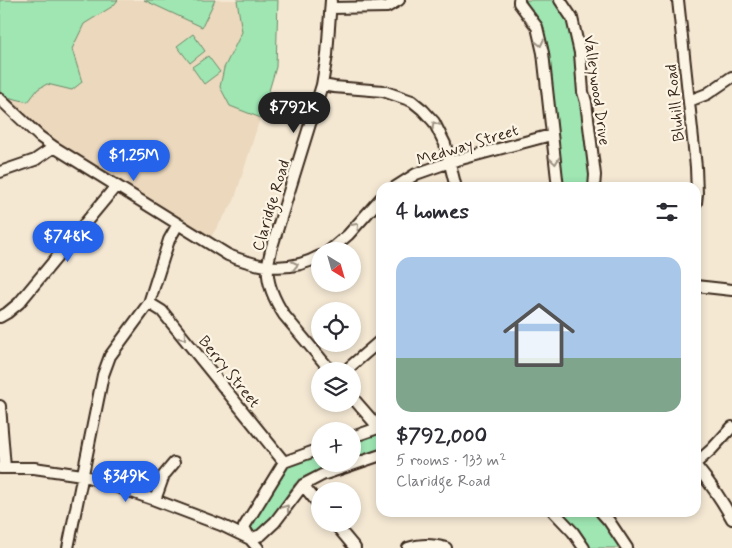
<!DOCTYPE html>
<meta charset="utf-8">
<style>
body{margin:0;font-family:Mynerve,sans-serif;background:#f7f7f7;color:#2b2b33;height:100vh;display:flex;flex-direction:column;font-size:19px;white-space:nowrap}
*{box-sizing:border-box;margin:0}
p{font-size:16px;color:#7c7c81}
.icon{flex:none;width:28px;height:28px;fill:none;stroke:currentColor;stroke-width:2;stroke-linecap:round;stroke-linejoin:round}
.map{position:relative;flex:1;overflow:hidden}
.side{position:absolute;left:376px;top:182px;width:325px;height:335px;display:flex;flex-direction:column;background:#fff;border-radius:15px;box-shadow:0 2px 8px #0003}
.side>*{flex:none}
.needle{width:32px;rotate:143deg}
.controls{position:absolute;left:311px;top:242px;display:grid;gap:10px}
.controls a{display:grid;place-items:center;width:50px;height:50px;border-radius:50%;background:#fff;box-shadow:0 2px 8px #0003;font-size:25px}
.price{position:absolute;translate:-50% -42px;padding:0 11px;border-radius:18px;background:#2563eb;color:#fff;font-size:16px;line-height:32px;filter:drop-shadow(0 1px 2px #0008)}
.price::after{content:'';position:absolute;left:50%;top:30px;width:15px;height:11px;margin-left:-8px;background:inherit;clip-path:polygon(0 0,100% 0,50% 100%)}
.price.selected{background:#222;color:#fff}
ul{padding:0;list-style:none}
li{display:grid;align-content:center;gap:10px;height:265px;padding:0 20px}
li+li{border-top:1px solid #e1e1e2}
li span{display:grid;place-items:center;height:155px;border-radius:15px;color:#555}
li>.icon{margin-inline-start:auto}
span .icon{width:90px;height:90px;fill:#fffc;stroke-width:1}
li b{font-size:21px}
h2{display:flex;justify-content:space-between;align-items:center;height:60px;padding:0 20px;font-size:21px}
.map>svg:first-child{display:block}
</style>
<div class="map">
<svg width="732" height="548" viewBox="0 0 732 548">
<rect width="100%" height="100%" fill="#f4e8d3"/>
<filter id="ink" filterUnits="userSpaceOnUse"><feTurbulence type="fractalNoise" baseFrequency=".02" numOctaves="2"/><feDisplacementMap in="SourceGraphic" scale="10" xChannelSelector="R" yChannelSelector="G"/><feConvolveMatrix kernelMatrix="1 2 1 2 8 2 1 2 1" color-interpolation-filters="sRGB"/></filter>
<g filter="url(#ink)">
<!-- built -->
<path fill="#ebd8bd" d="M0 0H278L276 67 234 201 210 238 199 237 46 140 0 99Z"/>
<!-- green -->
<path fill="#9fe6b3" stroke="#6d8868" d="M0 0H118L113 6 84 24 72 49 82 82 72 90 47 84 38 89 28 102 7 97 0 91Z
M144 0H215L202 27Z
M237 0H278L276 67 261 118 230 106 220 87 224 68 242 32Z
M526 0H556L569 23 574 45 590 176V187H563L547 42C545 34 542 26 538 18 534 12 528 7 526 0Z
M193 34 205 51 190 63 177 46Z
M208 56 220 72 204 84 192 67Z
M381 432V450L353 460 352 441Z
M320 452V464H341C328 468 312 471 300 479 286 489 271 531 254 531L250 525 284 467Z
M557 513H595L621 543 624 548H589Z"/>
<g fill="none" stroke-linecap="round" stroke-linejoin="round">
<defs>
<path id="minor" d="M331 0 327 55 322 85 271 250C270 256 268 261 268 266 266 283 275 301 284 315L331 371
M519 0V3L537 27 543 53 558 188
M560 0 572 18 580 53 583 92 586 102 595 175 594 188
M678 0 696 167 697 194 696 203
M331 8 387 7 399 0
M322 85 334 87 383 91 412 101 423 110 434 122 445 144 456 188
M0 99 40 137 54 147 228 255C260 268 289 273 320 256
M689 101 707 94 732 77
M0 172 35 160 54 147
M394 188 416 174 450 162 551 135
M329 251 348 235 381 198
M696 286 732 290
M149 303 162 311 284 462
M0 317 7 313 19 303 116 186
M345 371 381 340
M352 397 379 428
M0 406 5 468
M352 437 381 427
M696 463 712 449 732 427
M696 466C710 483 722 500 732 519
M0 468H34L82 475 155 500 221 525 250 539 261 535 275 522 303 485 322 475 381 455
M303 485 320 506
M155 500 164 475 174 463
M554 512 573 532 584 548
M601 512 609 521 627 548
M335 524 355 548
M68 548 103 375 110 356 149 303 169 240 178 224
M258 548 250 539 244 527 284 462 320 449
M408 548C422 544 431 544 446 548"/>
</defs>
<!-- minor casing -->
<use href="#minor" stroke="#3b2a1e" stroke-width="14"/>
<!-- minor -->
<use href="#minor" stroke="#fcf5e5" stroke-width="10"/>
</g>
<!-- one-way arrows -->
<defs><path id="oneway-chevron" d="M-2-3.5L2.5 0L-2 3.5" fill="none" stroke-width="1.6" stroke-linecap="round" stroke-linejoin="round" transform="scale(1.25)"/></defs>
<g stroke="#9c9082">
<use href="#oneway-chevron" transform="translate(540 43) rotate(77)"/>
<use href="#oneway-chevron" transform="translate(435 125) rotate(-122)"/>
<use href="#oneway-chevron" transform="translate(555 161) rotate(82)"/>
<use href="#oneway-chevron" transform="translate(356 226) rotate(-48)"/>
<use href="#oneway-chevron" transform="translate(295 265) rotate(-12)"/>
<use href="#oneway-chevron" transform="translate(183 337) rotate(51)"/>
<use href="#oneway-chevron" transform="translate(286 508) rotate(-54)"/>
</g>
</g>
<g text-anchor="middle" stroke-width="4.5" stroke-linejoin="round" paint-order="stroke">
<!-- street labels -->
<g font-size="16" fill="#3b2a1e" stroke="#fcf5e5">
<text transform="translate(598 90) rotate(82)" y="6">Valleywood Drive</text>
<text transform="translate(674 103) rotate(-96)" y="6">Bluhill Road</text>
<text transform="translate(467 144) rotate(-17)" y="6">Medway Street</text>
<text transform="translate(270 205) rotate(-73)" y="6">Claridge Road</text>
<text transform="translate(230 371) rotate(51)" y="6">Berry Street</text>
</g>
</g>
</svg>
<div class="controls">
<a><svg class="needle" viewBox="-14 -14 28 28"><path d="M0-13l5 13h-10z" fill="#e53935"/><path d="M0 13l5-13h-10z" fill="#7c7c81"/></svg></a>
<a><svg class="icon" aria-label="locate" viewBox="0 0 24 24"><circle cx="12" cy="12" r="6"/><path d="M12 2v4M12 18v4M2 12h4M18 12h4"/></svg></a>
<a><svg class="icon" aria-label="layers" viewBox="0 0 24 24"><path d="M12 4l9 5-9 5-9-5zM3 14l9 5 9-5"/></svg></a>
<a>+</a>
<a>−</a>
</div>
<b class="price selected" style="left:294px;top:134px">$792K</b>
<b class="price" style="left:134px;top:182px">$1.25M</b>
<b class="price" style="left:68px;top:263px">$748K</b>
<b class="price" style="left:126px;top:503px">$349K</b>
<section class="side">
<h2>4 homes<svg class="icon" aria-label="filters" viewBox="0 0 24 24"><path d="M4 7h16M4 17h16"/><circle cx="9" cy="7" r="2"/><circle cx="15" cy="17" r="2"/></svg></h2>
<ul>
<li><span style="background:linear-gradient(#a9c7e8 65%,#7fa58c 0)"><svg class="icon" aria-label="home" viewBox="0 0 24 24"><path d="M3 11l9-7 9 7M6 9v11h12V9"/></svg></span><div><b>$792,000</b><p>5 rooms · 133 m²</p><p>Claridge Road</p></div></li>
</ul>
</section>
</div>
